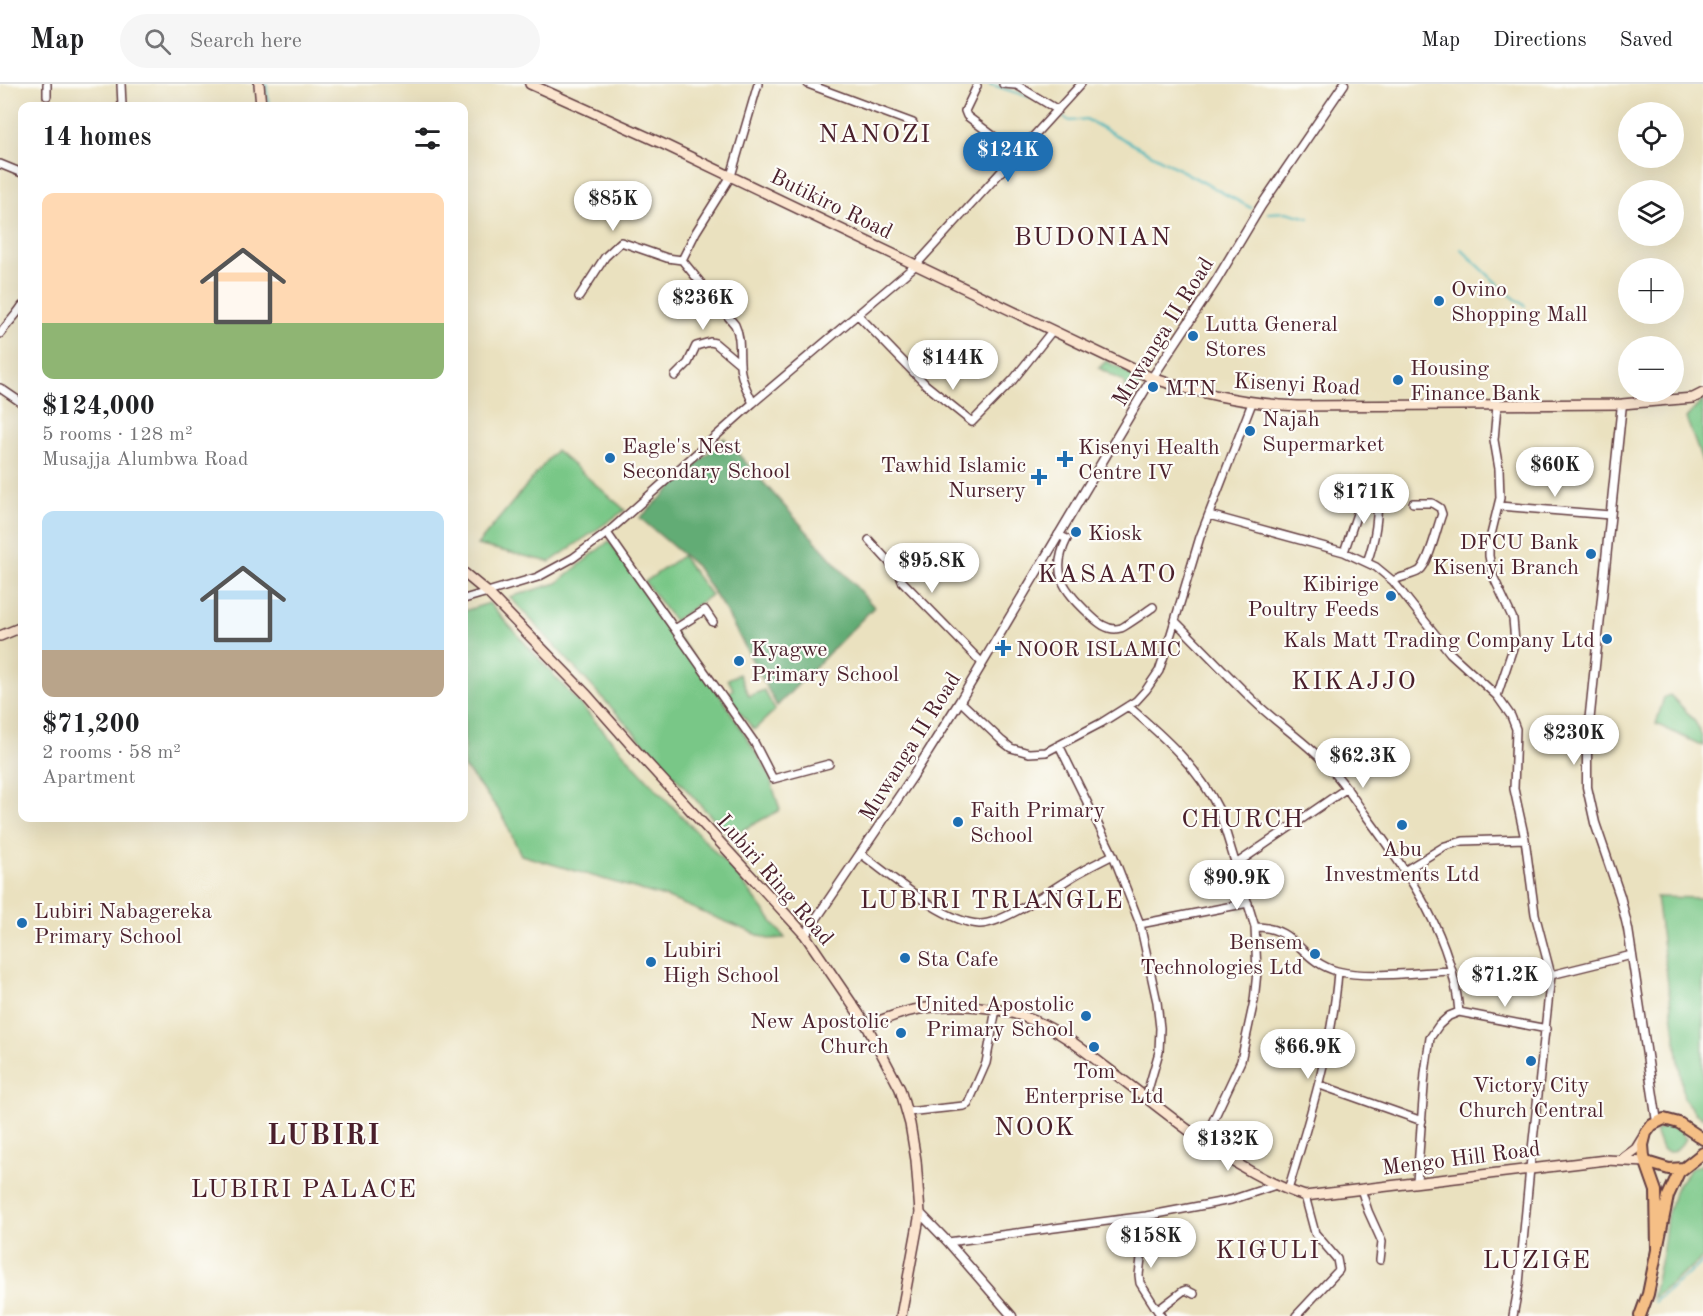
<!DOCTYPE html>
<meta charset="utf-8">
<style>
body{margin:0;font-family:"Old Standard TT",serif;background:#f6f6f6;color:#202124;height:100vh;display:flex;flex-direction:column;font-size:22px;white-space:nowrap}
*{box-sizing:border-box;margin:0}
p{font-size:20px;color:#757577}
.icon{flex:none;width:33px;height:33px;fill:none;stroke:currentColor;stroke-width:2;stroke-linecap:round;stroke-linejoin:round}
.map{position:relative;flex:1;overflow:hidden}
.side{position:absolute;left:18px;top:18px;width:450px;height:720px;display:flex;flex-direction:column;background:#fff;border-radius:12px;box-shadow:0 6px 24px #0002}
.side>*{flex:none}
.tools{position:absolute;left:1618px;top:18px;display:grid;gap:12px}
.tools a{display:grid;place-items:center;width:66px;height:66px;border-radius:50%;background:#fff;box-shadow:0 6px 24px #0002;font-size:30px}
.price{position:absolute;translate:-50% -51px;padding:0 14px;border-radius:21px;background:#fff;color:#222;font-size:20px;line-height:39px;filter:drop-shadow(0 2px 3px #0008)}
.price::after{content:'';position:absolute;left:50%;top:36px;width:18px;height:14px;margin-left:-9px;background:inherit;clip-path:polygon(0 0,100% 0,50% 100%)}
.price.current{background:#1f6fb2;color:#fff}
ul{padding:0;list-style:none}
li{display:grid;align-content:center;gap:12px;height:318px;padding:0 24px}
li span{display:grid;place-items:center;height:186px;border-radius:12px;color:#555}
li>.icon{margin-inline-start:auto}
span .icon{width:108px;height:108px;fill:#fffc;stroke-width:1}
li b{font-size:26px}
h2{display:flex;justify-content:space-between;align-items:center;height:72px;padding:0 24px;font-size:26px}
header{display:flex;align-items:center;gap:36px;box-sizing:border-box;height:84px;padding:0 30px;background:#fff;border-bottom:2px solid #e0e0e0}
header strong{font-size:28px}
nav{display:flex;gap:33px;margin-inline-start:auto;font-size:21px}
.search{width:420px;height:54px;background:#f6f6f6;display:flex;align-items:center;gap:15px;box-sizing:border-box;padding:0 21px;border-radius:33px;color:#757577;font-size:22px}
.map>svg:first-child{display:block}
</style>
<header>
<strong>Map</strong>
<div class="search"><svg class="icon" aria-label="search" viewBox="0 0 24 24"><circle cx="10" cy="10" r="6"/><path d="M15 15l6 6"/></svg>Search here</div>
<nav><a>Map</a><a>Directions</a><a>Saved</a></nav>
</header>
<div class="map">
<svg width="1703" height="1232" viewBox="0 0 1703 1232">
<rect width="100%" height="100%" fill="#fdfcf7"/>
<filter id="ink" filterUnits="userSpaceOnUse"><feTurbulence type="fractalNoise" baseFrequency=".0167" numOctaves="2"/><feDisplacementMap in="SourceGraphic" scale="12" xChannelSelector="R" yChannelSelector="G"/><feConvolveMatrix kernelMatrix="1 2 1 2 8 2 1 2 1" color-interpolation-filters="sRGB"/></filter>
<filter id="wash" filterUnits="userSpaceOnUse"><feTurbulence type="fractalNoise" baseFrequency=".008" numOctaves="4" result="noise"/><feDisplacementMap in="SourceGraphic" scale="24" xChannelSelector="R" yChannelSelector="G"/><feGaussianBlur stdDeviation="1.35" result="paint"/><feColorMatrix in="noise" values="0 0 0 0 0 0 0 0 0 0 0 0 0 0 0 0 0 1.4 0 .05"/><feComposite in="paint" operator="in"/></filter>
<g filter="url(#wash)">
<rect width="100%" height="100%" fill="#eae1bf"/>
<!-- green -->
<path fill="#79c787" stroke="#627359" stroke-width="1.5" d="M1106 277 1140 294 1139 302 1131 317 1126 314 1124 298 1099 284Z
M1703 316V379L1686 334Z
M556 366 625 426 550 478 477 461Z
M609 457 721 612 768 688 780 726 730 753 510 513 557 499Z
M682 472 711 511 674 537 645 498Z
M489 519 645 693 736 790 785 854 768 855 668 814 521 771 501 729 468 687 464 684V527Z
M739 590 749 612 764 606 775 626 754 646 726 611 733 605 728 595Z
M1670 611C1684 626 1703 639 1703 662L1656 640 1664 613Z
M1656 813 1703 814V1035L1695 1029 1684 1015Z
M1666 1042 1678 1045 1686 1055C1677 1064 1675 1072 1662 1066L1655 1047Z
M1703 1080V1174L1652 1215 1663 1165 1667 1132 1675 1105 1690 1085Z"/>
<!-- forest -->
<path fill="#62ac74" stroke="#566650" stroke-width="1.5" d="M724 354 874 523 777 622 725 526 696 482 640 434Z"/>
<g fill="none" stroke-linecap="round" stroke-linejoin="round">
<!-- stream -->
<path stroke="#44b4ba" stroke-width="2" d="M266 0 269 22
M989 0 1030 13
M1063 33 1070 37 1086 35 1251 124
M1268 129 1286 128 1309 134
M1461 165 1505 207 1525 222
M1654 1218 1703 1178"/>
</g>
</g>
<g filter="url(#ink)">
<g fill="none" stroke-linecap="round" stroke-linejoin="round">
<defs>
<path id="minor" d="M47 0V12
M121 0 122 22
M808 0 913 39
M1003 0 1015 1
M1015 0 1058 26
M977 2 965 27 967 32 1004 60 1016 73
M0 80 22 89
M579 213 605 173 621 158 667 174 682 176
M858 231 926 301 972 338 1013 296 1052 247
M0 250C7 240 15 233 22 222
M675 292 688 279 696 262 710 258 715 259 740 280
M0 304 22 319
M753 319C747 306 740 293 740 279 739 265 741 254 735 241L682 176 696 148 731 92 758 0
M1497 321 1494 356 1499 385 1500 414 1489 459V472L1493 492 1513 535 1515 558 1497 612
M1499 422 1610 431
M1209 431 1344 468 1376 483 1393 497 1450 569 1497 612 1511 632 1516 645 1514 705 1525 755 1535 830 1551 891 1530 1084 1519 1200 1513 1232
M607 449 754 658 773 695 829 680
M1058 451 1067 455C1050 489 1064 506 1088 529 1097 538 1108 548 1121 544 1126 542 1147 527 1153 523
M869 456 899 489 902 497 982 579
M1344 468 1364 409
M1367 478C1376 454 1378 432 1378 406
M1393 497C1401 492 1411 492 1419 487 1429 480 1437 443 1442 430L1440 424 1432 419H1413
M464 515 538 493 573 474 607 449 753 319 916 181 1081 0
M1176 538C1203 565 1229 593 1256 619 1280 642 1309 660 1331 685 1345 700 1355 717 1367 733 1410 791 1453 854 1459 928
M675 545 705 526 713 538
M960 617 1002 657 1011 664 1029 669 1046 668 1101 639 1136 617 1146 606 1159 587 1167 563 1200 453 1252 319
M1128 622C1164 653 1198 683 1219 726L1255 843 1257 888 1254 917 1241 977 1204 1056
M1059 661 1113 771 1140 840 1157 918 1160 944 1159 968 1146 1013
M861 770C890 791 943 838 979 840 1003 841 1055 803 1077 790 1089 783 1101 777 1113 771
M1236 780 1347 704
M1406 786 1445 762 1463 757 1525 755
M1140 840 1248 819
M1255 843C1298 843 1299 877 1337 887 1366 895 1421 888 1452 887
M1551 891 1632 871
M1320 1001 1422 1037
M907 1028 964 1022 968 1020 986 979 996 925
M1417 1097 1425 989 1430 954 1439 941 1449 932 1459 928 1547 945
M1361 1105 1368 1127 1382 1158 1380 1176
M1288 1106C1310 1033 1332 964 1338 888
M1146 1132 1139 1191 1140 1199 1161 1232
M948 1158 1146 1132 1231 1116 1276 1101
M1158 1226 1183 1207 1186 1206 1194 1210
M1296 1232 1339 1186 1337 1175 1315 1149 1305 1112"/>
<path id="tertiary" d="M1622 320 1587 659V703L1595 739 1620 812 1628 845 1657 1038
M805 851 913 692 960 617 1152 294 1216 197 1261 122 1344 0
M920 1129 948 1158 1012 1232"/>
<path id="secondary" d="M259 0 261 22
M530 0 661 59 1152 294C1201 310 1247 320 1298 322L1622 320 1693 314 1703 309
M464 489 487 508 587 611 639 670 805 851 867 942 900 1005 910 1040 916 1076 920 1129 901 1232
M0 552 22 543
M867 942C882 936 898 929 914 926 954 918 997 921 1035 937 1060 947 1082 965 1103 981 1166 1027 1231 1088 1305 1112L1606 1076 1646 1078
M1621 1076 1636 1065 1644 1052"/>
<path id="primary" d="M1646 1078 1669 1085 1684 1084
M1657 1165 1656 1107 1644 1073 1643 1061 1646 1049 1652 1041 1664 1035 1679 1039 1703 1055
M1640 1232 1648 1210 1668 1112 1679 1088 1703 1069"/>
</defs>
<!-- minor casing -->
<use href="#minor" stroke="#623c41" stroke-width="10"/>
<!-- tertiary casing -->
<use href="#tertiary" stroke="#623c41" stroke-width="11"/>
<!-- secondary casing -->
<use href="#secondary" stroke="#623c41" stroke-width="12"/>
<!-- primary casing -->
<use href="#primary" stroke="#623c41" stroke-width="14"/>
<!-- minor -->
<use href="#minor" stroke="#fff" stroke-width="7"/>
<!-- tertiary -->
<use href="#tertiary" stroke="#fff" stroke-width="8"/>
<!-- secondary -->
<use href="#secondary" stroke="#fbe5cf" stroke-width="9"/>
<!-- primary -->
<use href="#primary" stroke="#f5bf86" stroke-width="10"/>
</g>
</g>
<!-- markers -->
<g fill="#1f6fb2" stroke="#fdfcf7" stroke-width="2">
<circle cx="1439" cy="217" r="6"/>
<circle cx="1193" cy="252" r="6"/>
<circle cx="1398" cy="296" r="6"/>
<circle cx="1153" cy="303" r="6"/>
<circle cx="1250" cy="347" r="6"/>
<circle cx="610" cy="374" r="6"/>
<path d="M1062 366h6v6h6v6h-6v6h-6v-6h-6v-6h6z"/>
<path d="M1036 384h6v6h6v6h-6v6h-6v-6h-6v-6h6z"/>
<circle cx="1076" cy="448" r="6"/>
<circle cx="1591" cy="470" r="6"/>
<circle cx="1391" cy="512" r="6"/>
<circle cx="1607" cy="555" r="6"/>
<path d="M1000 555h6v6h6v6h-6v6h-6v-6h-6v-6h6z"/>
<circle cx="739" cy="577" r="6"/>
<circle cx="958" cy="738" r="6"/>
<circle cx="1402" cy="741" r="6"/>
<circle cx="22" cy="839" r="6"/>
<circle cx="1315" cy="870" r="6"/>
<circle cx="905" cy="874" r="6"/>
<circle cx="651" cy="878" r="6"/>
<circle cx="1086" cy="932" r="6"/>
<circle cx="901" cy="949" r="6"/>
<circle cx="1094" cy="963" r="6"/>
<circle cx="1531" cy="977" r="6"/>
</g>
<g text-anchor="middle" stroke-width="4.5" stroke-linejoin="round" paint-order="stroke">
<!-- street labels -->
<g font-size="22" fill="#4a1f2b" stroke="#fdfcf7">
<text transform="translate(832 119) rotate(26)" y="8">Butikiro Road</text>
<text transform="translate(1162 247) rotate(-58)" y="8">Muwanga II Road</text>
<text transform="translate(1297 299) rotate(3)" y="8">Kisenyi Road</text>
<text transform="translate(909 662) rotate(-58)" y="8">Muwanga II Road</text>
<text transform="translate(776 795) rotate(49)" y="8">Lubiri Ring Road</text>
<text transform="translate(1461 1073) rotate(-7)" y="8">Mengo Hill Road</text>
</g>
<!-- poi labels -->
<g font-size="22" fill="#4a1f2b" stroke="#fdfcf7" text-anchor="start">
<text x="1451" y="212">Ovino<tspan x="1451" dy="25">Shopping Mall</tspan></text>
<text x="1205" y="247">Lutta General<tspan x="1205" dy="25">Stores</tspan></text>
<text x="1410" y="291">Housing<tspan x="1410" dy="25">Finance Bank</tspan></text>
<text x="1165" y="311">MTN</text>
<text x="1262" y="342">Najah<tspan x="1262" dy="25">Supermarket</tspan></text>
<text x="622" y="369">Eagle's Nest<tspan x="622" dy="25">Secondary School</tspan></text>
<text x="1078" y="370">Kisenyi Health<tspan x="1078" dy="25">Centre IV</tspan></text>
<text x="1026" y="388" text-anchor="end">Tawhid Islamic<tspan x="1026" dy="25">Nursery</tspan></text>
<text x="1088" y="456">Kiosk</text>
<text x="1579" y="465" text-anchor="end">DFCU Bank<tspan x="1579" dy="25">Kisenyi Branch</tspan></text>
<text x="1379" y="507" text-anchor="end">Kibirige<tspan x="1379" dy="25">Poultry Feeds</tspan></text>
<text x="1595" y="563" text-anchor="end">Kals Matt Trading Company Ltd</text>
<text x="751" y="572">Kyagwe<tspan x="751" dy="25">Primary School</tspan></text>
<text x="1016" y="572">NOOR ISLAMIC</text>
<text x="970" y="733">Faith Primary<tspan x="970" dy="25">School</tspan></text>
<text x="1402" y="772" text-anchor="middle">Abu<tspan x="1402" dy="25">Investments Ltd</tspan></text>
<text x="34" y="834">Lubiri Nabagereka<tspan x="34" dy="25">Primary School</tspan></text>
<text x="1303" y="865" text-anchor="end">Bensem<tspan x="1303" dy="25">Technologies Ltd</tspan></text>
<text x="663" y="873">Lubiri<tspan x="663" dy="25">High School</tspan></text>
<text x="917" y="882">Sta Cafe</text>
<text x="1074" y="927" text-anchor="end">United Apostolic<tspan x="1074" dy="25">Primary School</tspan></text>
<text x="889" y="944" text-anchor="end">New Apostolic<tspan x="889" dy="25">Church</tspan></text>
<text x="1094" y="994" text-anchor="middle">Tom<tspan x="1094" dy="25">Enterprise Ltd</tspan></text>
<text x="1531" y="1008" text-anchor="middle">Victory City<tspan x="1531" dy="25">Church Central</tspan></text>
</g>
<!-- quarter labels -->
<g font-size="26" letter-spacing="1.5" fill="#4a1f2b" stroke="#fdfcf7">
<text x="875" y="58">NANOZI</text>
<text x="1093" y="161">BUDONIAN</text>
<text x="1107" y="498">KASAATO</text>
<text x="1354" y="605">KIKAJJO</text>
<text x="1243" y="743">CHURCH</text>
<text x="992" y="824">LUBIRI TRIANGLE</text>
<text x="1035" y="1051">NOOK</text>
<text x="304" y="1113">LUBIRI PALACE</text>
<text x="1268" y="1174">KIGULI</text>
<text x="1537" y="1184">LUZIGE</text>
</g>
<!-- district labels -->
<g font-size="28" font-weight="bold" letter-spacing="1.5" fill="#4a1f2b" stroke="#fdfcf7">
<text x="324" y="1060">LUBIRI</text>
</g>
</g>
</svg>
<div class="tools">
<a><svg class="icon" aria-label="locate" viewBox="0 0 24 24"><circle cx="12" cy="12" r="6"/><path d="M12 2v4M12 18v4M2 12h4M18 12h4"/></svg></a>
<a><svg class="icon" aria-label="layers" viewBox="0 0 24 24"><path d="M12 4l9 5-9 5-9-5zM3 14l9 5 9-5"/></svg></a>
<a>+</a>
<a>−</a>
</div>
<b class="price current" style="left:1008px;top:99px">$124K</b>
<b class="price" style="left:613px;top:148px">$85K</b>
<b class="price" style="left:703px;top:247px">$236K</b>
<b class="price" style="left:953px;top:307px">$144K</b>
<b class="price" style="left:1555px;top:414px">$60K</b>
<b class="price" style="left:1364px;top:441px">$171K</b>
<b class="price" style="left:932px;top:510px">$95.8K</b>
<b class="price" style="left:1574px;top:682px">$230K</b>
<b class="price" style="left:1363px;top:705px">$62.3K</b>
<b class="price" style="left:1237px;top:827px">$90.9K</b>
<b class="price" style="left:1505px;top:924px">$71.2K</b>
<b class="price" style="left:1308px;top:996px">$66.9K</b>
<b class="price" style="left:1228px;top:1088px">$132K</b>
<b class="price" style="left:1151px;top:1185px">$158K</b>
<section class="side">
<h2>14 homes<svg class="icon" aria-label="filters" viewBox="0 0 24 24"><path d="M4 7h16M4 17h16"/><circle cx="9" cy="7" r="2"/><circle cx="15" cy="17" r="2"/></svg></h2>
<ul>
<li><span style="background:linear-gradient(#ffd9b3 70%,#8fb573 0)"><svg class="icon" aria-label="home" viewBox="0 0 24 24"><path d="M3 11l9-7 9 7M6 9v11h12V9"/></svg></span><div><b>$124,000</b><p>5 rooms · 128 m²</p><p>Musajja Alumbwa Road</p></div></li>
<li><span style="background:linear-gradient(#bfe0f5 75%,#b9a48a 0)"><svg class="icon" aria-label="home" viewBox="0 0 24 24"><path d="M3 11l9-7 9 7M6 9v11h12V9"/></svg></span><div><b>$71,200</b><p>2 rooms · 58 m²</p><p>Apartment</p></div></li>
</ul>
</section>
</div>
